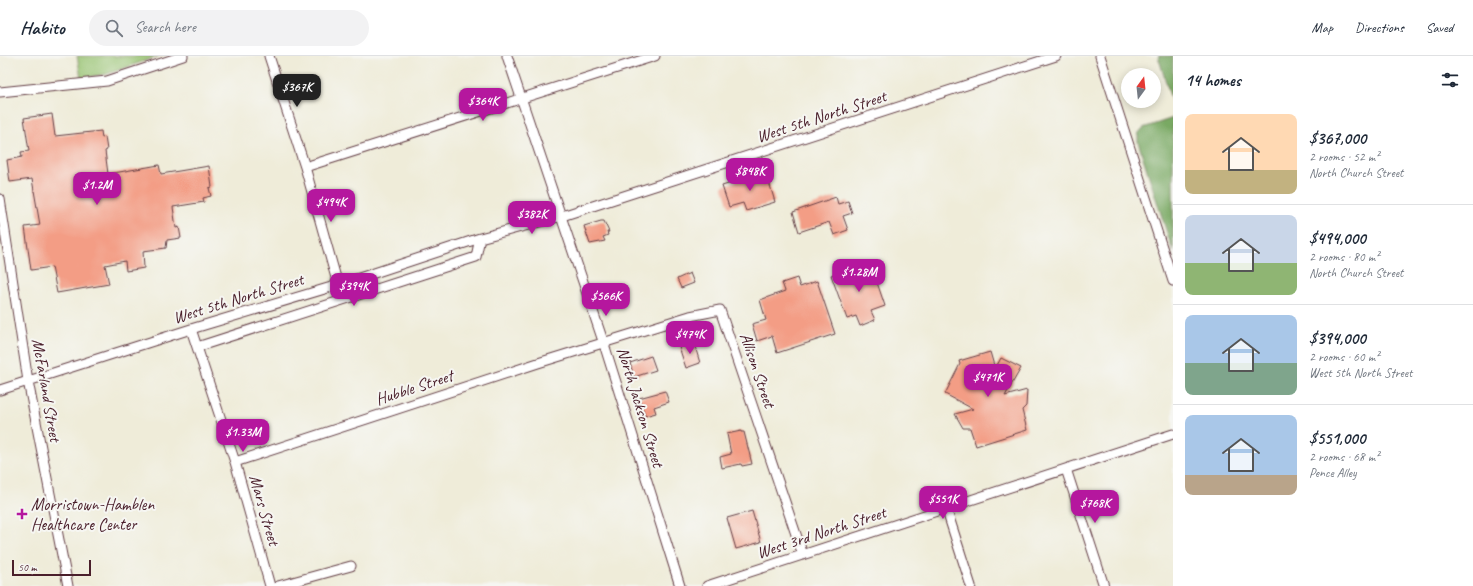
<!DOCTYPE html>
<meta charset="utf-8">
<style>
body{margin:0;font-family:Caveat,sans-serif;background:#f2f2f3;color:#1f2937;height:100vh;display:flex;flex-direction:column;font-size:15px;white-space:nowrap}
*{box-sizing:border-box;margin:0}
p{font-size:13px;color:#747a83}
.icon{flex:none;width:22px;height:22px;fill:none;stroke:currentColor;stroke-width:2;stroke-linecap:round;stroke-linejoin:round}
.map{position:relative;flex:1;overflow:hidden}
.drawer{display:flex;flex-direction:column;background:#fff;width:300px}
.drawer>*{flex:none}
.needle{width:26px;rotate:15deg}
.buttons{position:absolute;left:1121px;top:12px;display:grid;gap:8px}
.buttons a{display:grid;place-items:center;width:40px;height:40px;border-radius:50%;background:#fff;box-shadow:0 2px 10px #0003;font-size:20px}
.scale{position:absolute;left:12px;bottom:10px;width:79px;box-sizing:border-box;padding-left:4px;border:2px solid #4a1f2b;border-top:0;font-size:11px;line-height:14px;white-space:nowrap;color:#4a1f2b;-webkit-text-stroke:3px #f6f6f2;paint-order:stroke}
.price{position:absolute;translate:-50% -34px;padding:0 9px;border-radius:8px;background:#b5179e;color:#fff;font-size:13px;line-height:26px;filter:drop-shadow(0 1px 2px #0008)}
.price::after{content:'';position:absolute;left:50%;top:24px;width:12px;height:9px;margin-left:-6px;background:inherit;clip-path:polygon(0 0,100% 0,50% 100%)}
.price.selected{background:#222;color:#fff}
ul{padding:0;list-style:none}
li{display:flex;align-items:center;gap:12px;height:100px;padding:0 12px}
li+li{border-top:1px solid #e0e1e3}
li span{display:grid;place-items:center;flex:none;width:112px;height:80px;border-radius:8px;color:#555}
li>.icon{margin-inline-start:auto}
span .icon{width:48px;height:48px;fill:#fffc;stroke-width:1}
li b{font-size:17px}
h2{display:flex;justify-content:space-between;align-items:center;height:48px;padding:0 12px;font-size:17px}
header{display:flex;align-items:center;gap:24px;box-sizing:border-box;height:56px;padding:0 20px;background:#fff;border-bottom:1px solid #e0e1e3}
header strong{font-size:19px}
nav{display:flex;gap:22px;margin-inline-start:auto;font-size:14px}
.search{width:280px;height:36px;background:#f2f2f3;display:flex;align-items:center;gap:10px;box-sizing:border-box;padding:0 14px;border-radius:22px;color:#747a83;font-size:15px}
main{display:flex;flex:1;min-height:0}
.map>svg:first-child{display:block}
</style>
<header>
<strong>Habito</strong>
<div class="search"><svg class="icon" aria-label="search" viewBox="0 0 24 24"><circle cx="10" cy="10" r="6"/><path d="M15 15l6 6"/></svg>Search here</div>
<nav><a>Map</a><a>Directions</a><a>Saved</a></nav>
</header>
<main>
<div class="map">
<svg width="1173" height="530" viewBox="0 0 1173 530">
<rect width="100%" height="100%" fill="#f6f6f2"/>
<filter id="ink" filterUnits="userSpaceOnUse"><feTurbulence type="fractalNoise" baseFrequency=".025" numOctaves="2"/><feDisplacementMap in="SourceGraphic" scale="8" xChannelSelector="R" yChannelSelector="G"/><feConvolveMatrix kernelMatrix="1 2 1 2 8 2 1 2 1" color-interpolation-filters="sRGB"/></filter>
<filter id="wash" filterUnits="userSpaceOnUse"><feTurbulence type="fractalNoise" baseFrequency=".012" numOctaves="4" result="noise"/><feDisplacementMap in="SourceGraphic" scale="16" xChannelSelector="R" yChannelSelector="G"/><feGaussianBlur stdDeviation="0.9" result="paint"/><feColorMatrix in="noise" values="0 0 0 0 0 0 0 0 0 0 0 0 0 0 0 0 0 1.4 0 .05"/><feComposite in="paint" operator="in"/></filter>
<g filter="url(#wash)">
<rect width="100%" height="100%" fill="#efecd9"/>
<!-- green -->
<path fill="#97c371" stroke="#70714e" d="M77 0H159L107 18 81 22Z"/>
<!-- forest -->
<path fill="#79a963" stroke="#626447" d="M1158 0H1173V50Z
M1173 62V196L1138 86V78L1143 72Z"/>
<g id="blocks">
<!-- building -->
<path fill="#f39d85" d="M52 58 55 80 101 75 102 82 105 81 107 94 105 95 108 118 159 109 161 118 209 110 212 131 209 132 211 140 203 142 204 146 173 151 176 172 179 171 181 182 167 184 166 192 143 195 144 212 126 215 125 205 105 209 109 228 57 237 52 211 31 214 25 171 40 169 32 123 10 126 7 104 22 101 21 96 29 95 24 62Z
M766 116 775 146 746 155 743 147 729 151 722 130Z
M836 141 838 148 848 145 852 157 843 160 848 174 834 179 829 166 799 176 793 156Z
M601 165H604L609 176H607L608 179 603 181 605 185 590 188 584 170Z
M870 206 885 250 871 255 875 264 860 270 856 260 847 263 831 219Z
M690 217 694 227 681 232 677 223Z
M797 222 800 231 817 225 835 278 777 297 772 280 757 285 752 268 766 264 760 244 785 235 782 227Z
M694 287 700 307 686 312 679 291Z
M990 296 995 313 1001 302 1021 312 1005 340 1027 334 1026 350 1022 354 1027 374 976 390 970 372H963L955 358 973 353 945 338 960 308 959 305Z
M651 300 656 314 634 321 630 307Z
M665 335 669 346 654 351 656 357 645 360 639 342Z
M741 375V376H744L752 408 742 410 741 408 722 412 720 401 731 398 727 378Z
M752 455 761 486 736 493 727 462Z"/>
</g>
</g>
<g filter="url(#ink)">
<use href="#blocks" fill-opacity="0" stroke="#633e45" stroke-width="1"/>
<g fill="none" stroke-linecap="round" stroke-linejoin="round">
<defs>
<path id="minor" d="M269 0 305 111 338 229
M507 0 604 288 680 530
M1100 0 1173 225
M0 36 107 25 183 0
M305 111 655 0
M0 143 28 325 68 530
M191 273 235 406 270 530
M197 291 476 201 480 182
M0 334 191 273 338 229 480 182 562 160 1056 0
M235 406 538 307 690 260 720 254 803 499
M1066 413 1104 530
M946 452 971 530
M278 530 351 510
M707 530 1173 378"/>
</defs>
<!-- minor casing -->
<use href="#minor" stroke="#633e45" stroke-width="11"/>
<!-- minor -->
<use href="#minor" stroke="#fff" stroke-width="9"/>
</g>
</g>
<!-- markers -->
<path fill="#b5179e" stroke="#f6f6f2" stroke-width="1.5" d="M20 452h4v4h4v4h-4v4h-4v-4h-4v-4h4z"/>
<g text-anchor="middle" stroke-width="4" stroke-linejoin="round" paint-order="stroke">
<!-- street labels -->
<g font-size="17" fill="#4a1f2b" stroke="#f6f6f2">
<text transform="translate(821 60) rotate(-18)" y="6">West 5th North Street</text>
<text transform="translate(238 242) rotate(-17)" y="6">West 5th North Street</text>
<text transform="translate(758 314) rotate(71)" y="6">Allison Street</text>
<text transform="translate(414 331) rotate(-18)" y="6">Hubble Street</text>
<text transform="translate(47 334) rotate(80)" y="6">McFarland Street</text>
<text transform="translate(641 351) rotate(73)" y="6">North Jackson Street</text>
<text transform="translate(265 454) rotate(74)" y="6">Mars Street</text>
<text transform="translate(821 476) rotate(-18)" y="6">West 3rd North Street</text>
</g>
<!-- poi labels -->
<g font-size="17" fill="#4a1f2b" stroke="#f6f6f2" text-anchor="start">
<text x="31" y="454">Morristown-Hamblen<tspan x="31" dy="20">Healthcare Center</tspan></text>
</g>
</g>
</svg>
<div class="buttons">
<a><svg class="needle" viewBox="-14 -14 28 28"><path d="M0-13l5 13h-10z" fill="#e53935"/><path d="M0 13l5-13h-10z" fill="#747a83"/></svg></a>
</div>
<div class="scale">50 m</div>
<b class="price selected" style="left:297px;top:52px">$367K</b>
<b class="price" style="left:483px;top:66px">$364K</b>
<b class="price" style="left:750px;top:136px">$848K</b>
<b class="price" style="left:97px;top:150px">$1.2M</b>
<b class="price" style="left:331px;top:167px">$494K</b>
<b class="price" style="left:532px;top:179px">$382K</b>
<b class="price" style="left:859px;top:237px">$1.28M</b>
<b class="price" style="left:354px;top:251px">$394K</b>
<b class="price" style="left:606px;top:261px">$566K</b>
<b class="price" style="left:690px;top:299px">$474K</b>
<b class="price" style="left:988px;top:342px">$471K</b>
<b class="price" style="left:243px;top:397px">$1.33M</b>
<b class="price" style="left:943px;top:464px">$551K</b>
<b class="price" style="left:1095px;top:468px">$768K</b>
</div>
<section class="drawer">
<h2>14 homes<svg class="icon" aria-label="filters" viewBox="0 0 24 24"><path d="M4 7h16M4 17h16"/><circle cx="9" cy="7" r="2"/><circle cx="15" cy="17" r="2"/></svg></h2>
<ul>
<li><span style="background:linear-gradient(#ffd9b3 70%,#c2b280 0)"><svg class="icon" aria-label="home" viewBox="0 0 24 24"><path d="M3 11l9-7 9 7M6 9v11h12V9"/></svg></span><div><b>$367,000</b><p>2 rooms · 52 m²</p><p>North Church Street</p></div></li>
<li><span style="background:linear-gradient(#c9d6e8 60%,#8fb573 0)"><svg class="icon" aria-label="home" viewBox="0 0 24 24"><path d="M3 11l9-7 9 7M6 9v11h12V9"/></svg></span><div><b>$494,000</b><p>2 rooms · 80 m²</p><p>North Church Street</p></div></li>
<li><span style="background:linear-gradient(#a9c7e8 60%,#7fa58c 0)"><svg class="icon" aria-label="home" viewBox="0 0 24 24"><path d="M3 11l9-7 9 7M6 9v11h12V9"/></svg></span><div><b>$394,000</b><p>2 rooms · 60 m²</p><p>West 5th North Street</p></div></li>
<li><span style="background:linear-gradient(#a9c7e8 75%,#b9a48a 0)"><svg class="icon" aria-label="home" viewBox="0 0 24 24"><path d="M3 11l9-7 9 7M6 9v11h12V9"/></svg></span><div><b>$551,000</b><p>2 rooms · 68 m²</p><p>Pence Alley</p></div></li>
</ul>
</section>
</main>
